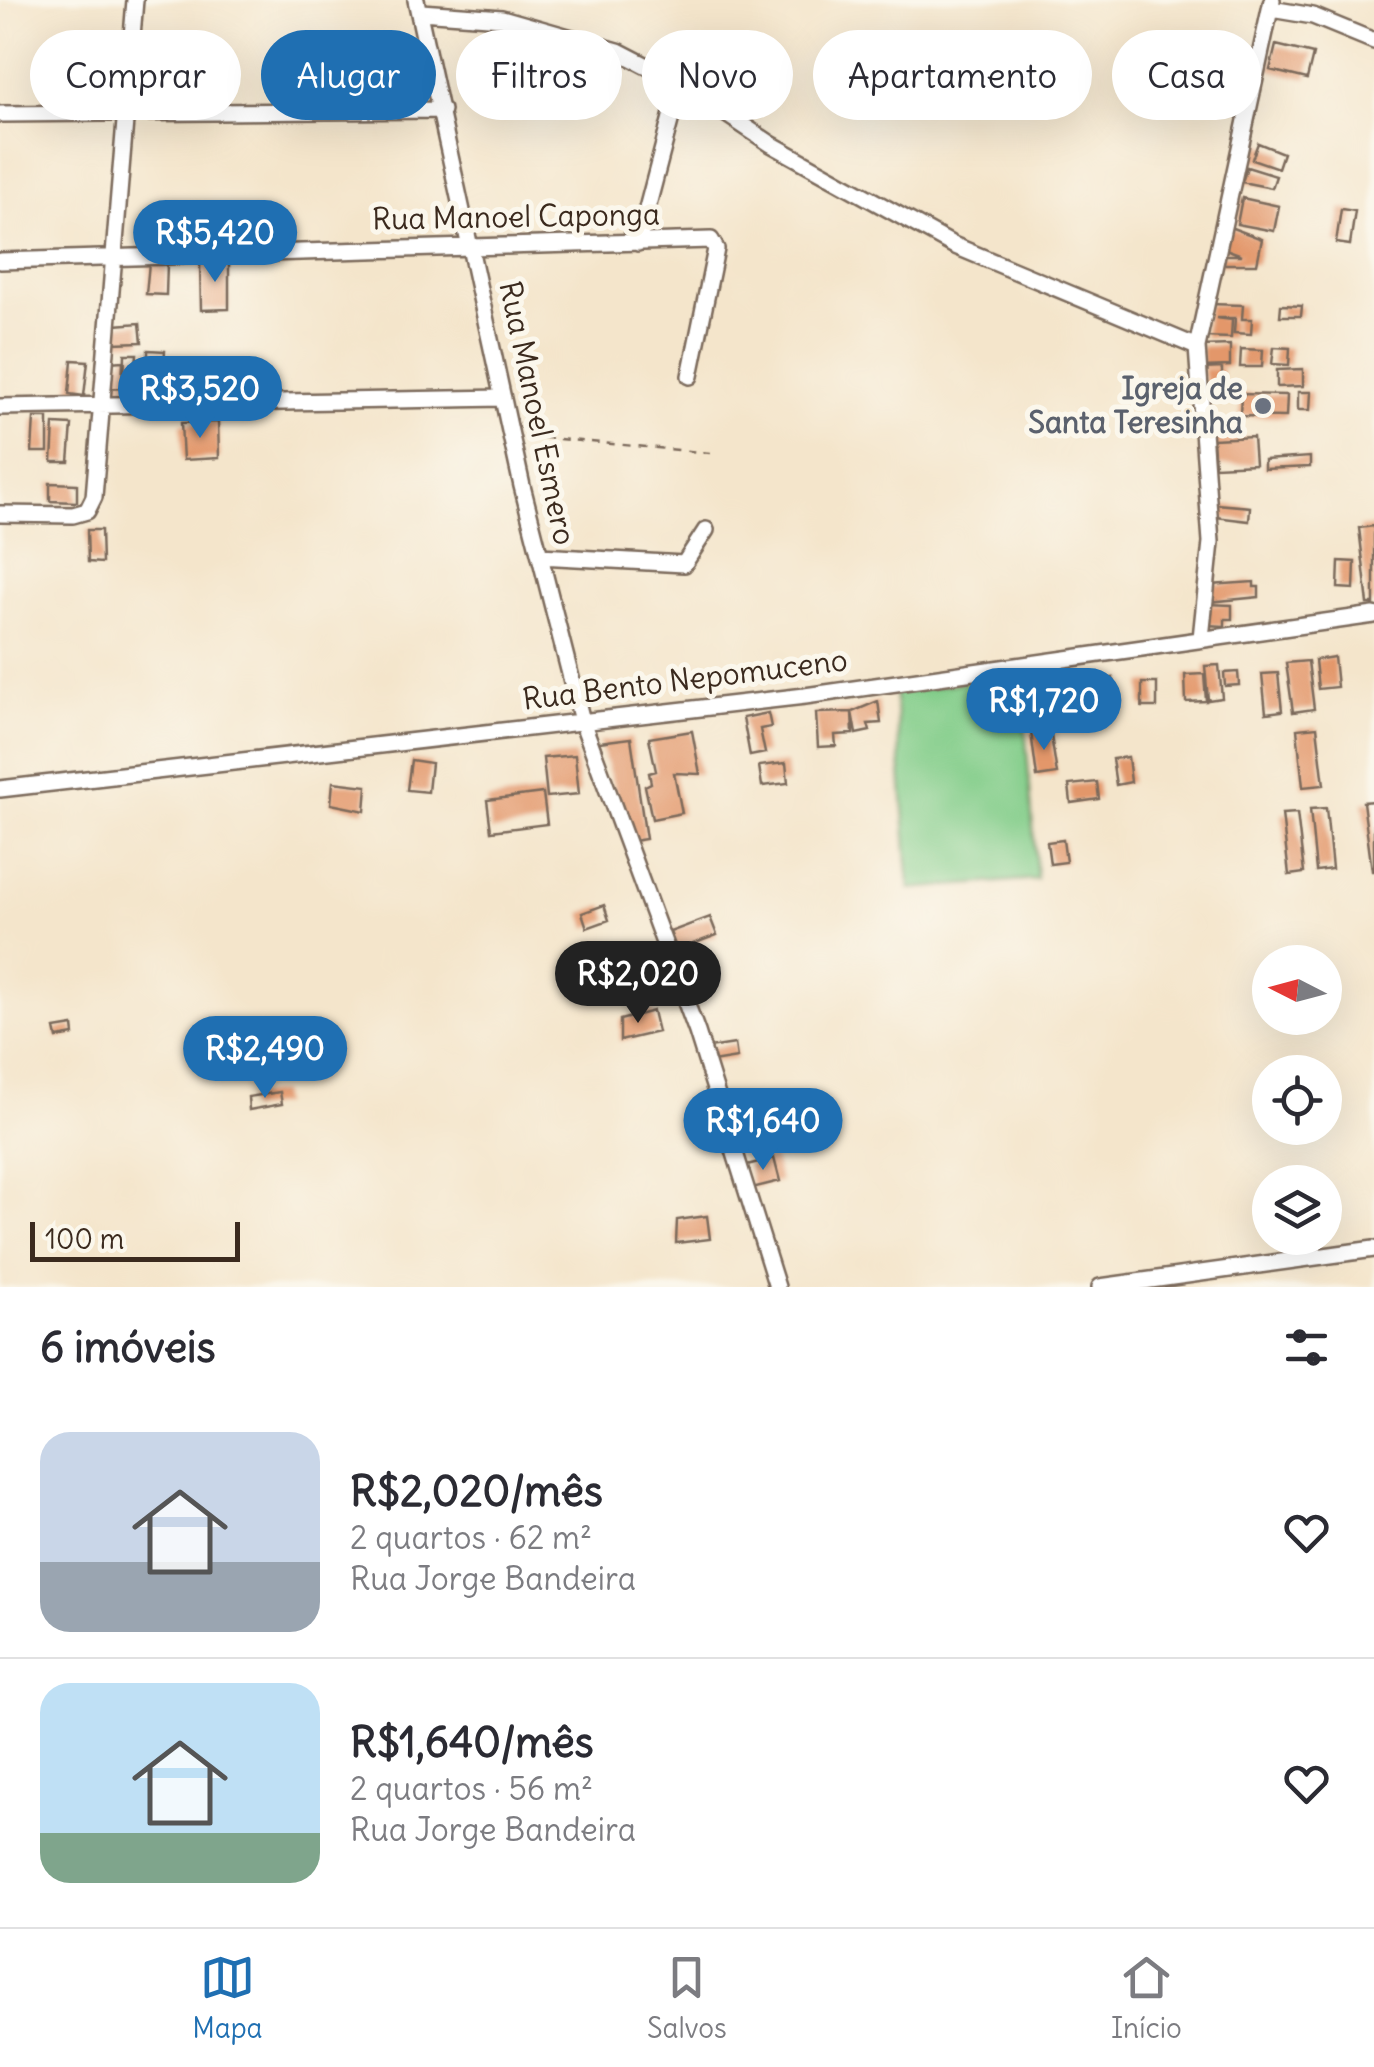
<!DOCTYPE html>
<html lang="pt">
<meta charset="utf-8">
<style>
body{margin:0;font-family:Delius,sans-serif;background:#f2f2f3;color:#2b2b33;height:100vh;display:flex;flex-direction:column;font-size:38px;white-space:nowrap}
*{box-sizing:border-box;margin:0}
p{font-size:32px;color:#7c7c81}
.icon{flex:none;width:55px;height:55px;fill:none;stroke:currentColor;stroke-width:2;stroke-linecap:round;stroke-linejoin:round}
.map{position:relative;height:1287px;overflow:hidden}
.sheet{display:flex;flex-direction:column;background:#fff;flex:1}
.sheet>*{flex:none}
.banner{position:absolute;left:30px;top:30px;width:1315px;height:90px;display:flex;gap:20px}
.needle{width:65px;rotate:276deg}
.buttons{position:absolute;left:1252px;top:945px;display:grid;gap:20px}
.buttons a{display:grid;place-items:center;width:90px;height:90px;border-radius:50%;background:#fff;box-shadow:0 10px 40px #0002;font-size:50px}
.scale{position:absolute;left:30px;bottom:25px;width:210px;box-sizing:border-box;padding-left:10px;border:5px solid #3b2a1e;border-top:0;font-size:28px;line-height:35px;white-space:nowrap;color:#3b2a1e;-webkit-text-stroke:8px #fbf7ec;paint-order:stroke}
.price{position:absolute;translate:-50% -85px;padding:0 22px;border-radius:35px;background:#1f6fb2;color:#fff;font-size:32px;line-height:65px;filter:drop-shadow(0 2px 5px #0008)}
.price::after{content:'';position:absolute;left:50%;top:60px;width:30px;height:22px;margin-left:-15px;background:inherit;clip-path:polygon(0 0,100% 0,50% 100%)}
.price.on{background:#222;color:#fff}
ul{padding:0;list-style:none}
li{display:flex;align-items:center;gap:30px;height:250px;padding:0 40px}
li+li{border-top:2px solid #e1e1e2}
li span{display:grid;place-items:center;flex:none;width:280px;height:200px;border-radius:30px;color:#555}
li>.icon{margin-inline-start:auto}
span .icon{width:120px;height:120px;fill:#fffc;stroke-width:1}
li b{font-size:42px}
h2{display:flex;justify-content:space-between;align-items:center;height:120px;padding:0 40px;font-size:42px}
.pill{padding:0 35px;border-radius:45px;background:#fff;box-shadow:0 10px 40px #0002;font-size:35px;line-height:90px}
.pill.on{background:#1f6fb2;color:#fff}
.tab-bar{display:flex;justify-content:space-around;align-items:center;height:140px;border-top:2px solid #e1e1e2;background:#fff;font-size:28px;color:#7c7c81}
.tab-bar a{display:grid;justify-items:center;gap:5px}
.tab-bar .on{color:#1f6fb2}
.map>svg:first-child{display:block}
</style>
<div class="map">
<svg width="1374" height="1287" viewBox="0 0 1374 1287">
<rect width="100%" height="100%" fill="#fbf7ec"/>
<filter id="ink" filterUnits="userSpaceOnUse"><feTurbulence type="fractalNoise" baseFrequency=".01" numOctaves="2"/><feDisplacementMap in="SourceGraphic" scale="20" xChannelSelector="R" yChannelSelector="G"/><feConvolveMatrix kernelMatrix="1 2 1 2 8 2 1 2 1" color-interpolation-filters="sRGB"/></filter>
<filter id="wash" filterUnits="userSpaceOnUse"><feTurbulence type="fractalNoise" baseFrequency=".0048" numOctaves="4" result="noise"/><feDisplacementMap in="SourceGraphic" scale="40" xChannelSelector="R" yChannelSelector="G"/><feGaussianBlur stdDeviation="2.25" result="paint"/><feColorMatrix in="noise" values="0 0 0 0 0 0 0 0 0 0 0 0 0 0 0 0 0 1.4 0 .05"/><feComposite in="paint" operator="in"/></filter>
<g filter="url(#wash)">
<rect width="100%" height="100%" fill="#f4e5cb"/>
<!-- green -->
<path fill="#83cd8a" stroke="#5f7c54" stroke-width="2.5" d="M1021 673 1037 879 910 889 895 693Z"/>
<g id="blocks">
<!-- building -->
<path fill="#e3976b" d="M1276 45 1313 54 1307 79 1270 70Z
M1258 143 1283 153 1278 168 1252 159Z
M1247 167 1276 176 1272 188 1242 182Z
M1242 198 1279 206 1274 231 1237 224Z
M1341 209 1355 211 1350 245 1336 243Z
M1227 226 1262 239 1257 264H1219V255H1242L1220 247Z
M229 261V309L201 310 200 262Z
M149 263H167L166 295 146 294Z
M1208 304 1243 305 1242 319H1252L1251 334 1234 333 1235 318H1216L1232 320 1231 338 1204 337Z
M1281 305 1302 306 1301 316H1280Z
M140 323 142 342 113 343 115 325Z
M1230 345V366L1201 367V346Z
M1274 347 1290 348 1289 365 1272 364Z
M1241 349 1263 350 1262 367H1240Z
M148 350 165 351 162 385 136 383 138 358 148 359Z
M125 354H137L134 385H124Z
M72 360 88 361 84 396 69 394Z
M123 361 122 388 107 389 109 362Z
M1222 368V391H1208L1202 369Z
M1303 369V386L1277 387V370Z
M1298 392H1311L1310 410H1298Z
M1241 394 1287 395 1286 417 1240 416Z
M34 418H48V452H32Z
M218 422 219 458 183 460 181 423Z
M54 424 72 425 69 462H52Z
M1253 437 1255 464 1215 466 1213 439Z
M1310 457V467L1264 469V460Z
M50 483 77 484V502L50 501Z
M1216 504 1250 507 1249 521 1215 517Z
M1374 526V604H1368L1359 528Z
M87 530H101L102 563 88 562Z
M1339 561 1355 562 1354 589 1338 588Z
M1254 582V587H1259V597L1208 602 1210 585Z
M1207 604 1232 605V619H1225V626L1206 625Z
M1334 657 1337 687 1318 689 1315 660Z
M1308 661 1314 709 1293 712 1286 663Z
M1219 665 1222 698 1208 700 1205 666Z
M1238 672 1239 685 1225 686 1224 673Z
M1278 673 1282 711 1266 713 1262 674Z
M1204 674 1206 701 1186 702 1185 675Z
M1113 678 1116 696 1101 698 1098 680Z
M1142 683H1157V707H1142Z
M1041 693 1042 722 1025 723 1023 694Z
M878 701 881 723 868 724 870 731 856 734 852 712Z
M852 712 853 734 835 735 836 746 818 747 816 713Z
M768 713 771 727 760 729 765 753 750 756 743 718Z
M1317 727 1324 785 1303 787 1297 729Z
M1050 729 1057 774 1037 777 1031 732Z
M692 731 700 774 674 773 682 813 652 819 645 786 651 783 649 773 656 771 649 738Z
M631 738 646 839 632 841 599 742Z
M575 755 579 794 547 797 543 758Z
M1128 757 1131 782 1116 785 1112 759Z
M411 760 431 763 428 792 407 790Z
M786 763 788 783 762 786 759 766Z
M333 782 367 786 365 811 331 804Z
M1097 782 1099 799 1071 803 1069 785Z
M543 793 547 824 491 831 487 800Z
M1374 801V871H1372L1363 802Z
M1326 808 1332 869 1316 871 1310 809Z
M1297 813 1304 873 1289 875 1282 814Z
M1063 840 1066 862 1050 864 1047 842Z
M604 905 609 920 587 928 582 913Z
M710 917 717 935 677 950 670 932Z
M643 962 645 975 620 978 619 965Z
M653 1011 658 1032 620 1041V1020Z
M73 1026 74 1035 57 1038 55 1029Z
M735 1044 737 1058 712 1062 709 1048Z
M280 1092 282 1104 249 1110 248 1097Z
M770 1106 775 1120 740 1131 736 1117Z
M774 1158 780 1181 752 1188 747 1165Z
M707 1216 710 1239 676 1243 677 1220Z"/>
</g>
</g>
<g filter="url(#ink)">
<use href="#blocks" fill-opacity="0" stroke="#7c6b5b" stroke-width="2.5"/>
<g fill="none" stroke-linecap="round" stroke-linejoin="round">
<defs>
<path id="minor" d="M416 0 522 486 582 721 697 1032 777 1287
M1271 9 1313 16 1374 41
M421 12 502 18 618 51 680 83 771 144 953 245 1197 347
M0 114 442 110
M638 243 680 83
M0 261 711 240 716 249 690 376
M0 407 503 398
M0 514 73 515 87 511 94 497 135 0
M540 556 684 564 706 530
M1201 638 1211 542 1197 347 1272 0
M0 789 805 696 1374 615
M1100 1287 1374 1249"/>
</defs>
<!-- minor casing -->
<use href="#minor" stroke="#7c6b5b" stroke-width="20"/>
<!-- path -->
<path stroke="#7c6b5b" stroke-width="2.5" stroke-dasharray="8 8" stroke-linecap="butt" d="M527 436 710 453"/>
<!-- minor -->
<use href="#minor" stroke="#fff" stroke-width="15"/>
</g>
</g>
<!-- markers -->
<circle fill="#6b7280" stroke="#fbf7ec" stroke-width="4" cx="1263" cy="406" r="10"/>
<g text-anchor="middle" stroke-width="10" stroke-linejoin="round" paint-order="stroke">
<!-- street labels -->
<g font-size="30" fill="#3b2a1e" stroke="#fbf7ec">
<text transform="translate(516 217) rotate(-1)" y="10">Rua Manoel Caponga</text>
<text transform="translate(537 413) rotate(78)" y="10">Rua Manoel Esmero</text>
<text transform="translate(685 680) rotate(-7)" y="10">Rua Bento Nepomuceno</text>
</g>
<!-- worship labels -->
<g font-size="30" font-weight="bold" fill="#5b616d" stroke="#fbf7ec" text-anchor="end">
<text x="1243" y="399">Igreja de<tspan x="1243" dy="34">Santa Teresinha</tspan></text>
</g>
</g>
</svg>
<div class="buttons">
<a><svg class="needle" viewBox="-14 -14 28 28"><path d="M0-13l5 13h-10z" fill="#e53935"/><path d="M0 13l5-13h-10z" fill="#7c7c81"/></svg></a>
<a><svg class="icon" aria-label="locate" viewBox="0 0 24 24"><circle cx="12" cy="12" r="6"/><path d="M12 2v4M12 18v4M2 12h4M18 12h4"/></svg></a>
<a><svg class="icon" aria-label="layers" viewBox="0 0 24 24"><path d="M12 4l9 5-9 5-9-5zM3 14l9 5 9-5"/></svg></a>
</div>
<div class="scale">100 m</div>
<b class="price" style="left:215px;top:285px">R$5,420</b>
<b class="price" style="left:200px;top:441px">R$3,520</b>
<b class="price" style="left:1044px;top:753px">R$1,720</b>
<b class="price on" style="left:638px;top:1026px">R$2,020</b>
<b class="price" style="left:265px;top:1101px">R$2,490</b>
<b class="price" style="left:763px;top:1173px">R$1,640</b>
<div class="banner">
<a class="pill">Comprar</a>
<a class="pill on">Alugar</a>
<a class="pill">Filtros</a>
<a class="pill">Novo</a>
<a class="pill">Apartamento</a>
<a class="pill">Casa</a>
</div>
</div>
<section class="sheet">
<h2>6 imóveis<svg class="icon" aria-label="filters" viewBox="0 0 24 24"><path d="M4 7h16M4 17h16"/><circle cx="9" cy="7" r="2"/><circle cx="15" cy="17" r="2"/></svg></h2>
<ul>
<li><span style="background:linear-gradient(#c9d6e8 65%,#9aa5b1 0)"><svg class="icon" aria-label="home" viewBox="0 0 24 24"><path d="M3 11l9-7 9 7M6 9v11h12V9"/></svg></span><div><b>R$2,020/mês</b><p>2 quartos · 62 m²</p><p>Rua Jorge Bandeira</p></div><svg class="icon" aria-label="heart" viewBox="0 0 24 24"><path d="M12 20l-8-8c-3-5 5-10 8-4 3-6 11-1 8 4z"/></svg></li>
<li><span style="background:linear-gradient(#bfe0f5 75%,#7fa58c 0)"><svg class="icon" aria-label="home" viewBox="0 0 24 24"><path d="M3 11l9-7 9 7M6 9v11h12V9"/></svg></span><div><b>R$1,640/mês</b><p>2 quartos · 56 m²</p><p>Rua Jorge Bandeira</p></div><svg class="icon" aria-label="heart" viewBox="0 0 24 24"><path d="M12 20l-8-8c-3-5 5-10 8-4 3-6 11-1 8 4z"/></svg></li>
</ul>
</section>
<nav class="tab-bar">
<a class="on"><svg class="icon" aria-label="map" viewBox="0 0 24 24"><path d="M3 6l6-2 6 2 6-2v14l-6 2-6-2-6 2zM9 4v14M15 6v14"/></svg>Mapa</a>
<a><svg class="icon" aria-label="saved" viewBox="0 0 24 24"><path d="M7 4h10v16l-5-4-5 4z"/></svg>Salvos</a>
<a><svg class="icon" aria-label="home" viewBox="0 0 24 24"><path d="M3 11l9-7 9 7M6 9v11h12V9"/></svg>Início</a>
</nav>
